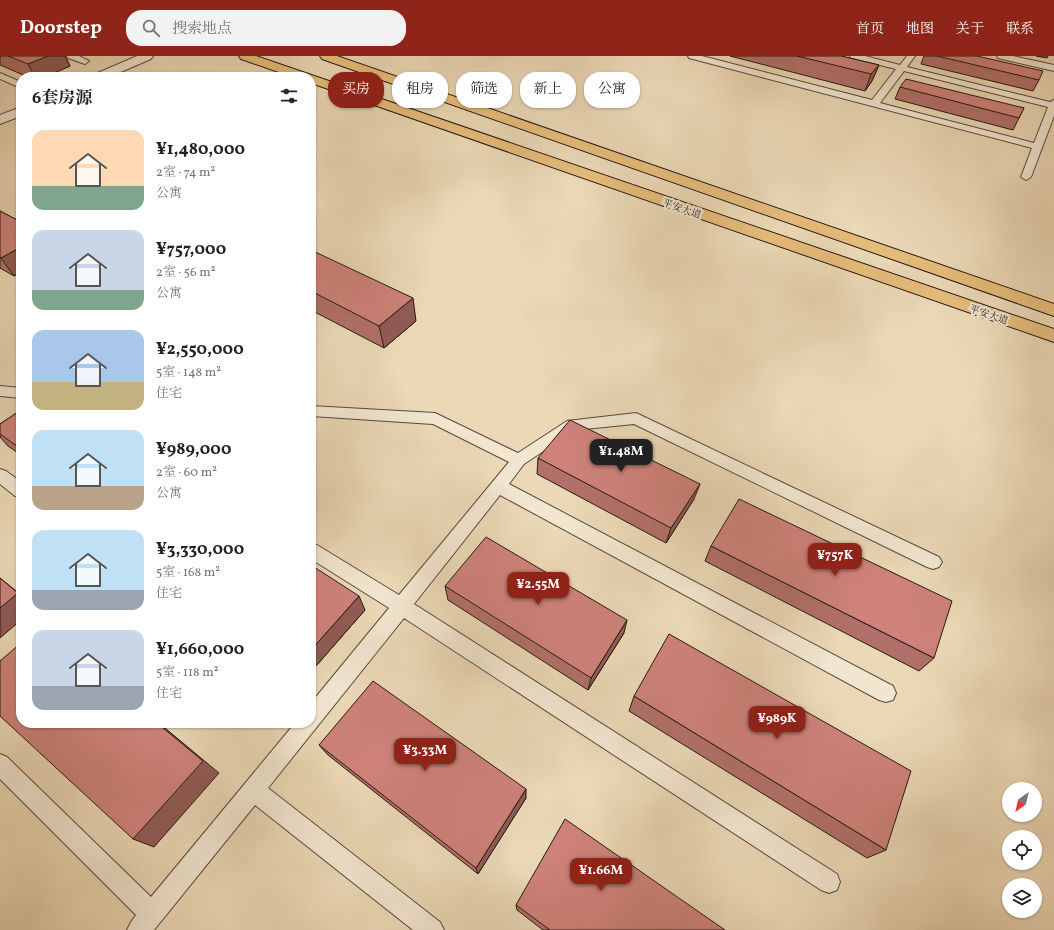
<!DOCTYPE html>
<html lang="zh">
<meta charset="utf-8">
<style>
body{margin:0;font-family:Vollkorn,"Noto Serif SC",serif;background:#f2f2f2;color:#222;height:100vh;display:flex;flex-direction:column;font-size:15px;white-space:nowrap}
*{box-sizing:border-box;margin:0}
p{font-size:13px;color:#767676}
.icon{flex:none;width:22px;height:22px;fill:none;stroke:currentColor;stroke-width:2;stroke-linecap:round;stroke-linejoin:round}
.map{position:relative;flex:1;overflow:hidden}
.sheet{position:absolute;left:16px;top:16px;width:300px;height:656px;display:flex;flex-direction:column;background:#fff;border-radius:16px;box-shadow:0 1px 3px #0004}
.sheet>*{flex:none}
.banner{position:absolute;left:328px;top:16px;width:380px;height:36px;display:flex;gap:8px}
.needle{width:26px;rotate:214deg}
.controls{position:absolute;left:1002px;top:726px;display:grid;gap:8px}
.controls a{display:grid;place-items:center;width:40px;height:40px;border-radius:50%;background:#fff;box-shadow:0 1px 3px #0004;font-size:20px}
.price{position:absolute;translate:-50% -34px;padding:0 9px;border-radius:8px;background:#8f2418;color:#fff;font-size:13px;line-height:26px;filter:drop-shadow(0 1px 2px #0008)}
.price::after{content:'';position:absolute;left:50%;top:24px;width:12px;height:9px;margin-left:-6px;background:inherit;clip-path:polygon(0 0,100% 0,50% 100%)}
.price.current{background:#222;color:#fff}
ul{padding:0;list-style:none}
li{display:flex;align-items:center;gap:12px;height:100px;padding:0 16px}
li span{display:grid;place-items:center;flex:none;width:112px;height:80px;border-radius:12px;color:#555}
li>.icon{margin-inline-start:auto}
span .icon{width:48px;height:48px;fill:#fffc;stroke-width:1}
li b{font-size:17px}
h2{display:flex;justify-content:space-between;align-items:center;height:48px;padding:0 16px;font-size:17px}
.tag{padding:0 14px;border-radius:16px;background:#fff;box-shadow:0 1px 3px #0004;font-size:14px;line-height:36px}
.tag.current{background:#8f2418;color:#fff}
header{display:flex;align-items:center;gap:24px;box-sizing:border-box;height:56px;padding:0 20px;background:#8f2418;color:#fff}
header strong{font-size:19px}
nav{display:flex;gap:22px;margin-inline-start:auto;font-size:14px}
.search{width:280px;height:36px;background:#f2f2f2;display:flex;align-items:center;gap:10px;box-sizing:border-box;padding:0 14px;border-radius:16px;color:#767676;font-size:15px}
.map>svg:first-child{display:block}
</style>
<header>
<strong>Doorstep</strong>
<div class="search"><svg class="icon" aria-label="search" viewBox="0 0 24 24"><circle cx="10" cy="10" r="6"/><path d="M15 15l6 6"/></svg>搜索地点</div>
<nav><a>首页</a><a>地图</a><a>关于</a><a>联系</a></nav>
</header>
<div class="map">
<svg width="1054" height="874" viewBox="0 0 1054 874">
<rect width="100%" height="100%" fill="#ebd8b6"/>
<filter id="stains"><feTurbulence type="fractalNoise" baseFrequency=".005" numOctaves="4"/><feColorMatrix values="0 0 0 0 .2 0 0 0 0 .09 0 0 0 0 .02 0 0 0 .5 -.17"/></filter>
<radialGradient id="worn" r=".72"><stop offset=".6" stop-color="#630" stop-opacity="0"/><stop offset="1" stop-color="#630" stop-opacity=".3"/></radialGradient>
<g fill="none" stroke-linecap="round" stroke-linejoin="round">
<defs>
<path id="service" d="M67 0H79L89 5 85 8 68 2Z
M688 0H702L872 44 896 13 851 2 850 0H865L900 9 907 0H915L907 11 1050 46 1054 44V60L1031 121 1026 124 1021 121 1032 92 689 2ZM904 15 1048 51 1034 87 880 47Z
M997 0H1013L1054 9V15L998 2Z
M0 17 21 26V32L0 23Z
M0 330 21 332V342L0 340Z
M311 350 435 357 518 397 567 365 636 357 939 501 942 506 939 511 933 513 927 511 634 368 575 374 524 408 509 428 893 630 896 637 893 644 886 646 879 644 500 439 414 548 837 818 840 826 837 834 829 837 821 834 404 562 268 732 440 866 444 874H413L255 749 154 874H127L131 866 136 859 0 723V698L7 701 151 841 295 667H311V647L389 552 311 503V487L317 489 399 539 509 406 433 368 311 360Z
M0 413 6 415 21 426V441L15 440 0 428Z"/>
<path id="tertiary" d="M137 0H153L151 3 109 21H93L95 18Z
M21 51V60L0 68V59Z"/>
<path id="primary" d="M239 0H256L1054 273V286L311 27V21H293L241 3Z
M320 0H337L1054 248V260L322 3Z"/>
</defs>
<!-- service casing -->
<use href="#service" stroke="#57493c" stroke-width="2"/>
<!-- tertiary casing -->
<use href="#tertiary" stroke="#57493c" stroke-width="2"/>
<!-- primary casing -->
<use href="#primary" stroke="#261913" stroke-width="2"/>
<!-- service -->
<use href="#service" fill="#f2e6d0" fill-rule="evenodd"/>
<!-- tertiary -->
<use href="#tertiary" fill="#f2e6d0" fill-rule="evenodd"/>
<!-- primary -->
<use href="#primary" fill="#e6bc7b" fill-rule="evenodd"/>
</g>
<!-- wall -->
<path fill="#b17069" stroke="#261913" d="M0 0H65L70 10 45 21H28L0 9Z
M730 0H841L879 9 872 25 865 35Z
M924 0H977L1039 24 1033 35 921 8Z
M1036 0H1048L1047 2Z
M900 31 1024 52 1013 74 895 43Z
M0 155 21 166V218L20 216 14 220 0 212Z
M311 194 416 265 384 292 311 254Z
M21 354V399L8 390 0 381V368Z
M538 402 694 443 666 487 537 418Z
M711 490 934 602 919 615 705 505Z
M311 509 365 554 316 610 311 606Z
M445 530 624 577 588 634 448 544Z
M634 640 886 794 867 802 629 655Z
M319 689 526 742 478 818 328 699Z
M516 849 725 874H543L517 854Z"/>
<!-- shaded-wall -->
<path fill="#905b55" stroke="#261913" d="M48 0H65L70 10 45 21H35L28 8Z
M879 9 872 25 865 35 871 18Z
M21 191V215L17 212 20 216 14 220 1 202Z
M413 242 416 265 384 292 379 270Z
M700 428 694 443 666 487 671 472Z
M0 522 21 539V564L0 582Z
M359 540 365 554 316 610 311 601V594Z
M627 564 624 577 588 634 591 622Z
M157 667H159L219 717 154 791 133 783Z
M526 733V742L478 818 476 812Z"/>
<!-- building -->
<path fill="#ce827a" stroke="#261913" d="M8 0H48L28 8Z
M797 0H841L879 9 871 18Z
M937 0H977L1043 15 1039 24Z
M906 23 1024 52 1019 62 900 31Z
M0 155 21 166V191L1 202 0 201Z
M311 194 413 242 379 270 311 235Z
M21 210V215L17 212Z
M21 354V393L0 378V368Z
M570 364 700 428 671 472 538 402Z
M739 443 952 545 934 602 711 490Z
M486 481 627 564 591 622 445 530Z
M311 509 359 540 311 594Z
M0 522 18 537 0 552Z
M669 578 911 715 886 794 634 640Z
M21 587V667H157L203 705 133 783 0 660V605Z
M373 625 526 733 476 812 319 689Z
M565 763 725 874H550L516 849Z"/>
<g text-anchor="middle" stroke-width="4" stroke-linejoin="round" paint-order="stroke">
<!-- far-street labels -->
<g font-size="10" fill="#261913" stroke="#f2e6d0">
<text transform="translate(682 152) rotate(19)" y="4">平安大道</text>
<text transform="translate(989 258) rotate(19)" y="4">平安大道</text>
</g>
</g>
<rect width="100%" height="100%" filter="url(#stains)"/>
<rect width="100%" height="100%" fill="url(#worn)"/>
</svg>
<div class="controls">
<a><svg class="needle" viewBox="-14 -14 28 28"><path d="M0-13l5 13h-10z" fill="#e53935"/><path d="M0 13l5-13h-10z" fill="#767676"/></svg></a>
<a><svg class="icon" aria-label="locate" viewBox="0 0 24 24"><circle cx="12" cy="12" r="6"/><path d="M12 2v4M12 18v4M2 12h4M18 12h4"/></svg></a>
<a><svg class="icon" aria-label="layers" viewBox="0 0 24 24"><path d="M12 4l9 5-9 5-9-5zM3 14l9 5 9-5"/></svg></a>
</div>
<b class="price current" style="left:621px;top:417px">¥1.48M</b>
<b class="price" style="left:835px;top:521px">¥757K</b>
<b class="price" style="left:538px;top:550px">¥2.55M</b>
<b class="price" style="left:777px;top:684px">¥989K</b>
<b class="price" style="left:425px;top:716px">¥3.33M</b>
<b class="price" style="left:601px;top:836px">¥1.66M</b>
<div class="banner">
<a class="tag current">买房</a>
<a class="tag">租房</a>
<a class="tag">筛选</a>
<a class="tag">新上</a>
<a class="tag">公寓</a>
</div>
<section class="sheet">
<h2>6套房源<svg class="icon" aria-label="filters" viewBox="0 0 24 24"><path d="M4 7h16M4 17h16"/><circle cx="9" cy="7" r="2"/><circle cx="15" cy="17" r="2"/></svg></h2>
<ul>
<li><span style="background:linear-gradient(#ffd9b3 70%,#7fa58c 0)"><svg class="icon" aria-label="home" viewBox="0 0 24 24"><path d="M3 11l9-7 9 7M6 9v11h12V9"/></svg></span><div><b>¥1,480,000</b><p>2室 · 74 m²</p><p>公寓</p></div></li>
<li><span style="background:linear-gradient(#c9d6e8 75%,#7fa58c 0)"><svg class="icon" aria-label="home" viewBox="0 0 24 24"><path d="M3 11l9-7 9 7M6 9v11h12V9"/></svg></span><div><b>¥757,000</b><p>2室 · 56 m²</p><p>公寓</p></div></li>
<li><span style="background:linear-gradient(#a9c7e8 65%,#c2b280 0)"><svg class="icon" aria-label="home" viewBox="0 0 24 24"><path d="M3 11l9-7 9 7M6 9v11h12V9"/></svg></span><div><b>¥2,550,000</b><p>5室 · 148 m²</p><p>住宅</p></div></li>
<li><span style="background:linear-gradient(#bfe0f5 70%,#b9a48a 0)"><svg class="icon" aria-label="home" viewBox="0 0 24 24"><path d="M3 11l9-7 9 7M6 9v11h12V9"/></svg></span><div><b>¥989,000</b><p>2室 · 60 m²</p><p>公寓</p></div></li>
<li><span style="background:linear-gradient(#bfe0f5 75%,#9aa5b1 0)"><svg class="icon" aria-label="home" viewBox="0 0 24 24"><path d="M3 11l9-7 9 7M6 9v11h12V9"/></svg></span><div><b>¥3,330,000</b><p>5室 · 168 m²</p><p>住宅</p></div></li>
<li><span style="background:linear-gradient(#c9d6e8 70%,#9aa5b1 0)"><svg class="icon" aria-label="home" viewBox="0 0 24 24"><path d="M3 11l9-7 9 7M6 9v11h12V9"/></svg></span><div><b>¥1,660,000</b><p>5室 · 118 m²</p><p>住宅</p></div></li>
</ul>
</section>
</div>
